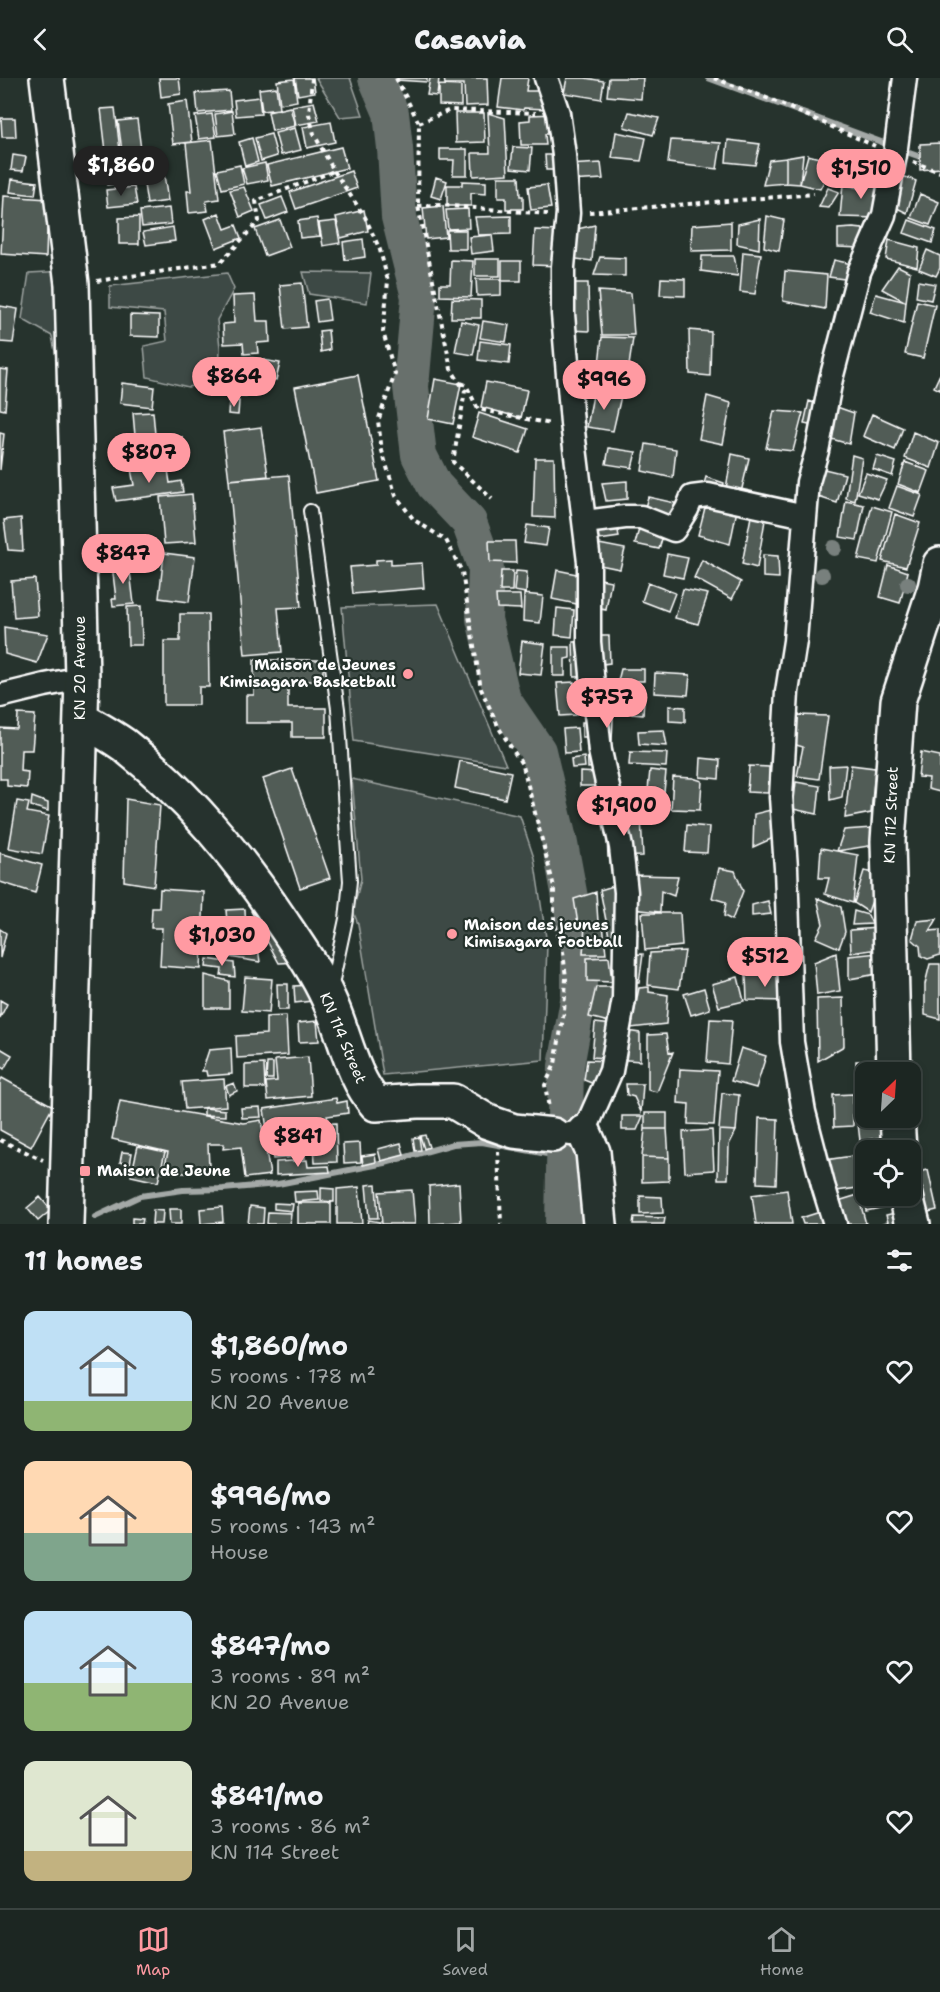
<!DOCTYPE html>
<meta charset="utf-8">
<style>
body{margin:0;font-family:"Shantell Sans",sans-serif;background:#252e2a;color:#f1f3f6;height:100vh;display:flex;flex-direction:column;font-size:22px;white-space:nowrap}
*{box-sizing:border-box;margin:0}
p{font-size:20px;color:#a0a5a5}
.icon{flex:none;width:33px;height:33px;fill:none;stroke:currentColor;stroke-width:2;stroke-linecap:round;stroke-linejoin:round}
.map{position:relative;height:1146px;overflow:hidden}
.drawer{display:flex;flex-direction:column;background:#1c2622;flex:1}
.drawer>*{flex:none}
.needle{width:39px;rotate:25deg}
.tools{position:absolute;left:855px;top:984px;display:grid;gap:12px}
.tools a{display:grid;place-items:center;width:66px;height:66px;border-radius:12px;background:#1c2622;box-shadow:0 3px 9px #0003,0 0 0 2px #3a4340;font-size:30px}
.price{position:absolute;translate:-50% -51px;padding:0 14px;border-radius:21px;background:#ff9aa2;color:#111;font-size:20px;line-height:39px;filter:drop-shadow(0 2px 3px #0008)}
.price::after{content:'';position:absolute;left:50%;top:36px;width:18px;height:14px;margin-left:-9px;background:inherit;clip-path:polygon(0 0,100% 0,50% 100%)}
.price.on{background:#222;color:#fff}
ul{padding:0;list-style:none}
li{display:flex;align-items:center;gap:18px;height:150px;padding:0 24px}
li span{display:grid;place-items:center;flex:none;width:168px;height:120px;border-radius:12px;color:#555}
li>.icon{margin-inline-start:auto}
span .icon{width:72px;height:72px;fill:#fffc;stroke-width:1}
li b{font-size:26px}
h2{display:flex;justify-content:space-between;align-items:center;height:72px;padding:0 24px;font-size:26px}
header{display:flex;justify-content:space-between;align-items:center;height:78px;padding:0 24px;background:#1c2622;font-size:27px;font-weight:800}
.tab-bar{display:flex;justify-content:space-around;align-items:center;height:84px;border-top:2px solid #3a4340;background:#1c2622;font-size:16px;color:#a0a5a5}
.tab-bar a{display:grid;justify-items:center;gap:3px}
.tab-bar .on{color:#ff9aa2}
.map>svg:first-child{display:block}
</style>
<header><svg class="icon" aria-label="back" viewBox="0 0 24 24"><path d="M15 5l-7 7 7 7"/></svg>Casavia<svg class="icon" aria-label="search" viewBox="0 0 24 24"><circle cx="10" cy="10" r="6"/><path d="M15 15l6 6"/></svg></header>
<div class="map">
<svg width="940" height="1146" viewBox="0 0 940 1146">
<rect width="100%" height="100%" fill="#26332d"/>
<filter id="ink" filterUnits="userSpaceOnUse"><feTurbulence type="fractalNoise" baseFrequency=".0167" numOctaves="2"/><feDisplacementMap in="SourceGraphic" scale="12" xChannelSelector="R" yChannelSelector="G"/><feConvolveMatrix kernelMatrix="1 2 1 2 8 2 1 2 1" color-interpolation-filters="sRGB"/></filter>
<g filter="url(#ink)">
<!-- green -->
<path fill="#3e4944" stroke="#9ea4a2" stroke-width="1.5" d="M316 0H350L363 37 340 39Z
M66 193 58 289 52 258 22 241 29 195Z
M303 194 371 195 367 225 309 216Z
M227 195 234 211 217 242 220 269 219 302 188 309 147 299 144 268 167 263 164 234 110 229V208Z
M438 526 506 687 354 663 342 529Z
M352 701 520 738 534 780 547 866 543 982 383 997 358 846 353 833 361 801Z"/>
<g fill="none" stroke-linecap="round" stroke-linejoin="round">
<!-- stream -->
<path stroke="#a4a9a7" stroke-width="6" d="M708 0 892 68
M901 72 940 86
M95 1139 140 1118 183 1112 223 1111 278 1106 385 1085 453 1066 482 1064 563 1079"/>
<!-- river -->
<path stroke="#67706c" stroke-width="36" d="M376 0 391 35 395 70 399 139 419 219 411 309 419 377 434 407 469 444 486 491 484 541 503 622 538 673 560 766 579 868V917L566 988 563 1146"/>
</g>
<!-- building -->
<path fill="#515c57" stroke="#fff" stroke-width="1.5" d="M159 0H179L181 16 161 19Z
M295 0H313L315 14 298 17Z
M398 0H427V4L397 2Z
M430 0H439L437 18 427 17Z
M444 0H487L488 27 465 28 464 6H445Z
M502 0H528L526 13H548L547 31 524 30 523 32 498 29Z
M567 0H585L604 3 601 21 564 15Z
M609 0H643L641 21 607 18Z
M294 1 297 23 280 26 277 3Z
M439 7 461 8V28L439 27Z
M276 9 279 31 262 33 259 11Z
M229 13 231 32 198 35 196 15Z
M259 19 261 36 236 38 234 22Z
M187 23 192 64 173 66 168 26Z
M314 24 319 43 296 47 292 28Z
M290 29 295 48 272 53 268 34Z
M115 30 121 81 107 82 101 31Z
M232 33 235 56 218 58 215 36Z
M629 34 659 40 653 57 624 49Z
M455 35H484L485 64 456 65Z
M488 35 505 40 508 96 473 98 472 75H490Z
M212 36 216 59 199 61 195 38Z
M556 36V56H545L546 67H521L520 43 530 42V37Z
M1 40H15L16 59H2Z
M137 41 142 79 130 80 129 73H122L118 43Z
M331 44 335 64 307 70 303 49Z
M295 50 301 72 281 77 275 55Z
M616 54 646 60 641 83 612 80Z
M271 56 277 78 261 83 255 60Z
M252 60 258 84 245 88 239 64Z
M212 62 219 121 206 123 208 133 189 135 187 113H191L186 65Z
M671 62 721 65 717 91 668 85Z
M728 62 760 66 755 87 726 84Z
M940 65V90L920 92V66Z
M341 69 347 90 272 108 267 87Z
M513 69 532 70 530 92 511 90Z
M440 71H467V97H453L454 82H440Z
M13 77 26 79 23 93 11 92Z
M545 77H558V92H546Z
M803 77 800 106 786 105V80Z
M808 77 834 84 820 111 800 106Z
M786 80V105L763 107 769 82Z
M161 82 163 94 135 97 134 85Z
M265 85 268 102 247 106 242 90Z
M601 85 603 101 569 103 568 87Z
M240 87 244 106 222 111 217 92Z
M128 89 130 104 107 107 106 91Z
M351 93 357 110 296 131 290 114Z
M164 97 168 123 147 126 143 100Z
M900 97 916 103 907 135 893 128Z
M876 98 879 140 840 139 843 106 859 110 861 99Z
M436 99 447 103 441 121 431 118Z
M498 99H519L520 118H523V131H506V120H498Z
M12 101 37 104 35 117 10 114Z
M462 103 486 104V116L471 115V128H447V107H462Z
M547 107 551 130 531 132 528 109Z
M134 109 137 126 108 129 106 112Z
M244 109 254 133 240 139 230 112Z
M828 110 839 114 829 130 819 129Z
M920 116 939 124 930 147 911 140Z
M4 118 48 121 46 179 1 176Z
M282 119 288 134 267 142 261 127Z
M443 128 446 159 426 161 423 130Z
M169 130 171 146 142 149 140 133Z
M468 131 469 150 448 151 446 132Z
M364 132 368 153 341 160 336 139Z
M219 135 225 151 236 147 241 160 216 170 205 141Z
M511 138V156L478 157 475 139Z
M767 138 784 142 779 173 764 169Z
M139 139V166H119V140Z
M317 140 320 158 300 160 298 143Z
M760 141 759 171 737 166 738 146Z
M280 142 290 169 265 178 255 151Z
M909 142 936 152 932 165 904 155Z
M336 143 340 165 323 168 319 145Z
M731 144V172L691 173 692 147Z
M595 147 592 183 568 180 578 157 577 151Z
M173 149 175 163 146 167 143 154Z
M853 150 863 151 861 170 838 169V151Z
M447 152H466V171H448Z
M535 152 560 153 558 188 533 187Z
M492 157 494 173 471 176 469 159Z
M363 161 365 179 345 182 343 164Z
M889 162 919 170 917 189 886 181Z
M927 172 940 178V190L936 198 919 191Z
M743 174 761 176 755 216 740 214Z
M702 178H734L738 198 701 193Z
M600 179 625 180V198L594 197Z
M475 181H500V198H475Z
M451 182 473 183 471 219 440 218V206H450Z
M834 182 852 186V202L829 199Z
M502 183H521V203H502Z
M898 188 910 194 906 224 882 211Z
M785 193 827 197 825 231 783 223Z
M661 200 685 201V218L660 217Z
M476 201H501V217L477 218Z
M918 203 935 206 931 222 916 219Z
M302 205 307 249 285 251 280 207Z
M568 205H588L589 253 569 252Z
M598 213 631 215 634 257H602Z
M876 216 906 224 904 245 870 234Z
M255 217 257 243H269L270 264 257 265 258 275 244 276 243 265 224 266 223 246 234 245 233 218Z
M327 221 330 242 317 244 314 223Z
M452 221 481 222V240H451Z
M917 223 935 227 923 280 905 276Z
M0 228 18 231 13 265 0 264Z
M130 237 159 238V259L130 258Z
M461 243 479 247 473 277 455 274Z
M483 243 509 247 506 264 480 260Z
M328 252 330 272 321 274 319 253Z
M689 252 711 254 710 298 690 296Z
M602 259 633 260 626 308 597 304Z
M480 263 511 267 509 286 478 282Z
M252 280 280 285 276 302 249 297Z
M0 291 8 292 5 332 0 331Z
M940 296V312L934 309Z
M358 297 379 403 316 415 295 309Z
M229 299H246V319L229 318Z
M435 301 461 306 453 346 428 341Z
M486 304 527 312 521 340 481 329Z
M122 305 154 309 152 329 120 325Z
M594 312 621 318 613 353 587 349Z
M707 318 731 325 723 366 699 361Z
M229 322 239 323 238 337 228 336Z
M809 323 823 328 819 349 804 346Z
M834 328 854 335 849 366 828 360Z
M774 333 803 335 793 373 766 370Z
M153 334 156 368 136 369 133 335Z
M479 335 528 351 520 375 472 359Z
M872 336 903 350 895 372 863 358Z
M261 349 268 398 229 402 223 354Z
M913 354 939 365 931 390 905 380Z
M0 355 4 356 0 392Z
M182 359 185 374 162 378 159 363Z
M646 366 676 371 673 400 642 393Z
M609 370 636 374 632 390 606 386Z
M732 376 749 380 740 419 725 416Z
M852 377 862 380 855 423 846 420Z
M877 378 896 384 892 398 873 391Z
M535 380H554L555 440 533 439Z
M905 384 929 393 921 415 898 406Z
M167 385 170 405 181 403 183 414 116 423 113 410 134 407 131 391Z
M816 389 845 396 837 425 809 416Z
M866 395 887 402 878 421 858 415Z
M289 397 301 529 278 530 282 574 245 577 229 402Z
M706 399 724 405 722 418 702 413Z
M627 403V421L606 423 602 405Z
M897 408 922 417 914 439 889 430Z
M192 416 196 464 164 466 160 419Z
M708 418 738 427 730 466 698 457Z
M648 419 675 425 672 441 643 436Z
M846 423 864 427 857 462 840 459Z
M872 428 892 434 878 485 858 481Z
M752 433 766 436 757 490 742 486Z
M895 436 920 445 906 489 882 483Z
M21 440 23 473 8 472 4 442Z
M617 446 619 459 586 464V451Z
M527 447 549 450 546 468 524 465Z
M640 447 664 454 659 471 635 466Z
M489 463H515L516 485 490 484Z
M599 466 625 471 620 491 595 486Z
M164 475 195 479 189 524 159 520Z
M667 476 688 480 683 500 663 496Z
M763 477 778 478 779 500 763 499Z
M391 481V487L422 485 424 510 353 516 350 489 376 487V482Z
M702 482 741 504 732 521 694 500Z
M129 485 134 526 113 528 112 521H116L112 487Z
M888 487 908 494 900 525 880 519Z
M557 492 611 503 606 532 552 521Z
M501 493H513L512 513H500Z
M516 493 527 494 526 515 514 513Z
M35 501 38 538 14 540 11 503Z
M648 505 675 515 668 533 642 523Z
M683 511 708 516 698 546 675 540Z
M524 516 543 518 540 545 523 543Z
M496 517H520L521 531 497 530Z
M141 528 142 567H128L127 529Z
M557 530 574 532 572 559 555 557Z
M180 536H208L209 609H199V627H164V563H180Z
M4 549 48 556 37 585 5 576Z
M599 558H609L610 585 603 586 604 598 574 599 573 564 599 563Z
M522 563 545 566 541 597 518 595Z
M553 569H570V580L565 581V598H553Z
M254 582H323V603H288V630H326V659H292V645H246V617H254Z
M621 591H644V603H618Z
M655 595 690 597 688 617 654 615Z
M574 604 576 637 560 638 557 605Z
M615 606 625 607 623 629H613Z
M633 620 644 621 643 637 632 636Z
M669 628 685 629V644L669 643Z
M18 636 35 637 32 672H21L20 693 28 694 27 710 7 708V701H0V650L17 651Z
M798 637 828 638 819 701 797 698 803 669 793 666Z
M601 640H613L612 663 600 662Z
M582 644H596V659H582Z
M577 650 579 674 565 675 563 651Z
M664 652 667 668 639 666 638 653Z
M587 666H600L601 689 588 690Z
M630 674 667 675 666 689 629 687Z
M921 674 940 678V714L928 711 929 700 918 699Z
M584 679 585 689 572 690 571 681Z
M701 680 720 682 719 701 700 699Z
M460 683 511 694 505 721 455 710Z
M846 687 842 719 830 722 829 688Z
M851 687 875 690 871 735 845 740Z
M749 688 769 689 768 715 747 714Z
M292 691 330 800 300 810 263 701Z
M650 692 666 694 664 714 648 712Z
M580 694 599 695V708H580Z
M673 699 693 700 702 703 700 732 671 731Z
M796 704 820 708 817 736 793 731Z
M32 719 48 725V733L31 728Z
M646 719 663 720V729L646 728Z
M126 721 160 727 154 808 124 803Z
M17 723 29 725 27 734 49 738 42 776 9 770Z
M775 731 771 761 753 769 754 736Z
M641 739 643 778 608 779 606 740Z
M687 747 709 749 707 775 685 774Z
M872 750 875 767 837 773 844 752Z
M821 770 858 777 853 825 825 816 829 800H819Z
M0 775 42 787 35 815 0 804Z
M719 790 735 793 743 813 732 842 724 838 726 824 712 820Z
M864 793 881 796 868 834 854 825Z
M634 797 678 798 674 818 661 813 660 834 632 831Z
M623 805 638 857 610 863 600 812Z
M160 811 204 814 201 891 160 888 162 850H151L152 830H159Z
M596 814 598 844 578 846 574 821Z
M817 820 841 829 845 854 839 870 816 860 823 846Z
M768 823 771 836 752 838V827Z
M245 831 246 852 256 855 260 884 230 879 226 832Z
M266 831 299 884 279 885 251 833Z
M854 833 868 837 872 846 852 847Z
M642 835H680L682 868 645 872Z
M937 841 930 853 940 852V877L928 881 921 878 920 868 912 861 917 843Z
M603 846 606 876H583L585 848Z
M878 850V871L851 875 850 852Z
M0 851 6 855 0 880Z
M685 873 679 911 648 907 650 875Z
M836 875 840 913 817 917 814 884Z
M878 875 877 896 849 901V878Z
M643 876 639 905H614L615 877Z
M609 879 612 904 587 903V880Z
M207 881 234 885 235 899 221 897 222 891 206 889Z
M930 886H940V941L925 937V906Z
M777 896 787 923 747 922 746 897Z
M205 897 229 903V930H205Z
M245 899 272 901 269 935 242 933Z
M738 899 744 923 719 929 712 906Z
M277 906H288V932H278Z
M310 907 312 923 295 925 294 908Z
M596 909H634L625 948 589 939Z
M649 909V914L668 917 666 946 631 950 639 910Z
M704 910 710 931 691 937 684 916Z
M843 920 844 968 818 983 817 921Z
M0 922 7 926 0 940Z
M286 938 288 977 237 980 236 958 266 956V939Z
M710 941 732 942 728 986 707 984Z
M317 943 319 963 299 964 298 945Z
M595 945 613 947 612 951 640 955V983L592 979Z
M666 956 669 975 673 974 657 1014 648 1012V957Z
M0 970 12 977 4 991 0 988Z
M231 970 232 996 207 998 206 993H202L209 972Z
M741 970 766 978 756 1010 731 1003Z
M308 979 311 1018 268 1022 266 1004 277 1003 275 982Z
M587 982 610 983 604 1010 584 1002Z
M856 983H881V994H866V1011H857Z
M267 985H273V1001H266Z
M264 986 265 1010H245V987Z
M680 991 718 993 714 1047 688 1046 689 1026 678 1025Z
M2 1000 53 1028 31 1069 0 1052V1003Z
M224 1001 226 1028 185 1031 182 1004Z
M234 1005 237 1013 229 1017 226 1008Z
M626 1006H643L641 1034 634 1019 627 1017Z
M857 1011H866V1037H857Z
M722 1015 739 1017 736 1053 719 1052Z
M853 1016V1048L834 1049 833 1017Z
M336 1020 337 1025 347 1023 348 1035 327 1038 328 1042 309 1045 311 1052 268 1058 264 1031Z
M120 1023 244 1045 261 1042 270 1097 245 1100 241 1069 223 1071 224 1066H208L209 1089H193V1095H163L168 1074 112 1061Z
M260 1029 261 1039 242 1040 241 1030Z
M204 1030 225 1032V1038L204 1037Z
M645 1035H667V1051H645Z
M857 1037H866V1040H882L885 1059 860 1063Z
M622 1038H643L637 1052H622Z
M759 1040 778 1041 776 1106 757 1105Z
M336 1045 337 1084 315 1085 313 1046Z
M645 1051H667L669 1080 642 1079Z
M712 1052 714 1092 685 1094 683 1054Z
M719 1052 736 1053 729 1067 728 1101H718Z
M292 1057 294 1079 273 1081 270 1059Z
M295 1057H303L305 1080H296Z
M425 1057 429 1069 424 1071 420 1058Z
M419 1059 421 1072 415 1073 413 1060Z
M885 1059 887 1072H866V1082H863L860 1063Z
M360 1065 361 1084 344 1085 343 1066Z
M401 1065 404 1077 381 1083 378 1071Z
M138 1068 165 1074 158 1104 131 1098Z
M122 1074 132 1075 130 1086 120 1084Z
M375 1076 376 1084 363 1087 362 1078Z
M852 1078 857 1110 830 1114 825 1082Z
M642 1079 669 1080V1103L642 1104Z
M307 1082 308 1089 329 1088 330 1094 276 1097V1084Z
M866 1088V1118H892L894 1127 866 1133 858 1090Z
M928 1092 937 1132 912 1138 910 1096Z
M459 1105 461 1144 430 1146 429 1108Z
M376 1106 378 1140H369L366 1107Z
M359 1109 362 1146H337V1111Z
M321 1110 334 1111V1124L321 1123Z
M412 1112 415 1146H382L379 1114Z
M787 1112 792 1146H756L752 1117Z
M318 1113 319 1122 295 1124 294 1114Z
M858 1117 866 1146H843L838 1123Z
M640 1118 662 1119 663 1135 640 1136Z
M40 1119 51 1132 38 1143 27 1130Z
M274 1125 293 1126 292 1133 274 1131Z
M298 1125H331V1146H298Z
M250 1128 264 1130 263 1146H248Z
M222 1129 223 1144 201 1146 200 1131Z
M169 1131H181V1146H170Z
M153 1132 163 1133 162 1146H152Z
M904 1133 907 1146H880L888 1144 886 1137Z
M268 1134 291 1135 290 1146H267Z
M820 1134 824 1146H803L801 1140Z
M634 1139 665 1140 664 1146H633Z
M132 1140 143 1141 142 1146H132Z
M368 1142 380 1144 379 1146H367Z"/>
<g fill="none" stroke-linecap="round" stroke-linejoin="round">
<defs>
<path id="lane" d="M310 433 338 631 350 803 346 841 331 911"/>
<path id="street" d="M546 0 558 35 564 77 568 135 563 189V236L572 345 589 484V564L594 617 600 673 621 769 626 814 624 921 611 993 584 1054 570 1056
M585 444 625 439H641L674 452 687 431 692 419 708 417 805 438
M0 618 45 607 82 600
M835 1146 823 1107 804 1034 792 964 786 790 781 719 787 614 795 563 808 404 817 373 831 301 859 194 884 137 895 77 905 0"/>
<path id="secondary" d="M47 0 72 206 82 600 66 1146
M81 641C95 649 110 657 124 667 188 717 237 777 282 844 299 869 317 895 329 922 345 956 351 998 376 1026L417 1023H453L488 1044 514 1053 553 1057
M894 994 888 763 898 623 935 510 940 486
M897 1040 899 1072
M584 1054 593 1074 600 1146
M906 1118 913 1146"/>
</defs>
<!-- lane casing -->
<use href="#lane" stroke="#fff" stroke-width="16"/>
<!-- street casing -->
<use href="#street" stroke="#fff" stroke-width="27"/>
<!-- secondary casing -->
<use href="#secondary" stroke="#fff" stroke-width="38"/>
<!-- path -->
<path stroke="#fff" stroke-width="4" stroke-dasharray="4.5 4.5" stroke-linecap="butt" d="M312 0 309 36 314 56 334 93 365 139 380 172 388 203 383 254 395 296 378 343 382 373 396 418 414 442 446 462 462 494 481 611 499 650 523 688 554 809V843L563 874 566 900 564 934 555 986 545 1007 549 1030
M396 0 419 45 418 128 451 291 465 313 453 384 492 421
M714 0 772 22 875 68
M419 45 450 32 536 35
M913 84 940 94
M418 128 439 127 548 136
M589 134 814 116
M97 203 220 185 259 143 256 123 334 93
M461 305 466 307 478 331 551 346
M0 1062 43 1082
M498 1073 501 1146"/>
<!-- lane -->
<use href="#lane" stroke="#26332d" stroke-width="12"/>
<!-- street -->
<use href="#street" stroke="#26332d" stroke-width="22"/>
<!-- secondary -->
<use href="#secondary" stroke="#26332d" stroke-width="33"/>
</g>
<!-- trees -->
<g fill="#78807d">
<circle cx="834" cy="470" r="8"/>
<circle cx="822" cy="497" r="8"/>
<circle cx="908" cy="506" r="8"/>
</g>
</g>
<!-- markers -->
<g fill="#ff9aa2" stroke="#26332d" stroke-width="2">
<circle cx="408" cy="596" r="6"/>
<circle cx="452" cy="856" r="6"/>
<rect x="79" y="1087" width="12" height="12" rx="3"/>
</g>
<g text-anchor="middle" stroke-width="4.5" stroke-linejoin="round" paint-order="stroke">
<!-- poi labels -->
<g font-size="15" font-weight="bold" fill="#fff" stroke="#26332d" text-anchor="start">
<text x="396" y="592" text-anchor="end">Maison de Jeunes<tspan x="396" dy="17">Kimisagara Basketball</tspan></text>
<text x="464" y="852">Maison des jeunes<tspan x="464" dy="17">Kimisagara Football</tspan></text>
<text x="97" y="1098">Maison de Jeune</text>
</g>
<!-- street labels -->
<g font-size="15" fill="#fff" stroke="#26332d">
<text transform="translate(80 590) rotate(-90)" y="5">KN 20 Avenue</text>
<text transform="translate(891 737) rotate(-88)" y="5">KN 112 Street</text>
<text transform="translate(343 960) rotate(67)" y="5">KN 114 Street</text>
</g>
</g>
</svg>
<div class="tools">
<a><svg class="needle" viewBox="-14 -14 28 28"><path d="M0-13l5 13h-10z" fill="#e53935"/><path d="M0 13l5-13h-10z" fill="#a0a5a5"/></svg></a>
<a><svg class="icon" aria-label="locate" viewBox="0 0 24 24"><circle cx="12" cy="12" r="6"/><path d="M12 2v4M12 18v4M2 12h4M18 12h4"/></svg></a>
</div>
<b class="price on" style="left:121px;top:119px">$1,860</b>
<b class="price" style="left:861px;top:122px">$1,510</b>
<b class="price" style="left:234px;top:330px">$864</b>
<b class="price" style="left:604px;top:333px">$996</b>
<b class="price" style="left:149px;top:406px">$807</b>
<b class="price" style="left:123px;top:507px">$847</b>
<b class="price" style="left:607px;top:651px">$757</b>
<b class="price" style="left:624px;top:759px">$1,900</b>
<b class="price" style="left:222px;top:889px">$1,030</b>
<b class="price" style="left:765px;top:910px">$512</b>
<b class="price" style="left:298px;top:1090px">$841</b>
</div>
<section class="drawer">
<h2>11 homes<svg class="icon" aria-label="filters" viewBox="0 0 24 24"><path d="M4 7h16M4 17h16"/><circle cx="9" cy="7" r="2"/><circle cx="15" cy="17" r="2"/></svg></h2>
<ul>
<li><span style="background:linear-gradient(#bfe0f5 75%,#8fb573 0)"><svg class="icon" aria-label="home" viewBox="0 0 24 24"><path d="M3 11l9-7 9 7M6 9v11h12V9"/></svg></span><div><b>$1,860/mo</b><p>5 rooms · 178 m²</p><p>KN 20 Avenue</p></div><svg class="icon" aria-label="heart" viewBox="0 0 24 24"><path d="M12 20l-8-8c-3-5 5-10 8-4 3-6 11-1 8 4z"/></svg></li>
<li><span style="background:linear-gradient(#ffd9b3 60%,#7fa58c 0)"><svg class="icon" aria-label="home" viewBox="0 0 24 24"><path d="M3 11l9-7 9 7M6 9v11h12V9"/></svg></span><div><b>$996/mo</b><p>5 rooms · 143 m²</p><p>House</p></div><svg class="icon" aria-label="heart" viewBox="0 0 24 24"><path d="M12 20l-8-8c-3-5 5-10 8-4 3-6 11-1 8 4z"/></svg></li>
<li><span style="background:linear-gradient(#bfe0f5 60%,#8fb573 0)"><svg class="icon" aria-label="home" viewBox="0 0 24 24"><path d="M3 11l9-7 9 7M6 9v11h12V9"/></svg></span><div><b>$847/mo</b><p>3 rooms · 89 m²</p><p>KN 20 Avenue</p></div><svg class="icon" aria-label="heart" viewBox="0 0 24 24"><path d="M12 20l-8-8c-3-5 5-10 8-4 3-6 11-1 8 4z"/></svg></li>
<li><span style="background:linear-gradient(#dfe7d0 75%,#c2b280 0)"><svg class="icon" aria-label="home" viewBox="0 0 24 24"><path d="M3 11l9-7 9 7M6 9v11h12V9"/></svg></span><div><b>$841/mo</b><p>3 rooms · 86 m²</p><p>KN 114 Street</p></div><svg class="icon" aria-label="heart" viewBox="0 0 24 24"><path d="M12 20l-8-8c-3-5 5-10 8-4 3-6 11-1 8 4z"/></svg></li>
</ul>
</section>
<nav class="tab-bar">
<a class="on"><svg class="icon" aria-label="map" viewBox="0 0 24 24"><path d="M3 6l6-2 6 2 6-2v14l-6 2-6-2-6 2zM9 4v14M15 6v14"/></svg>Map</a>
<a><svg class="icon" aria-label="saved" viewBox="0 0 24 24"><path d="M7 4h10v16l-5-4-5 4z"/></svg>Saved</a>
<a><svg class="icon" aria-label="home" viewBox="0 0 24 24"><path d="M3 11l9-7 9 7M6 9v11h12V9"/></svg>Home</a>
</nav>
